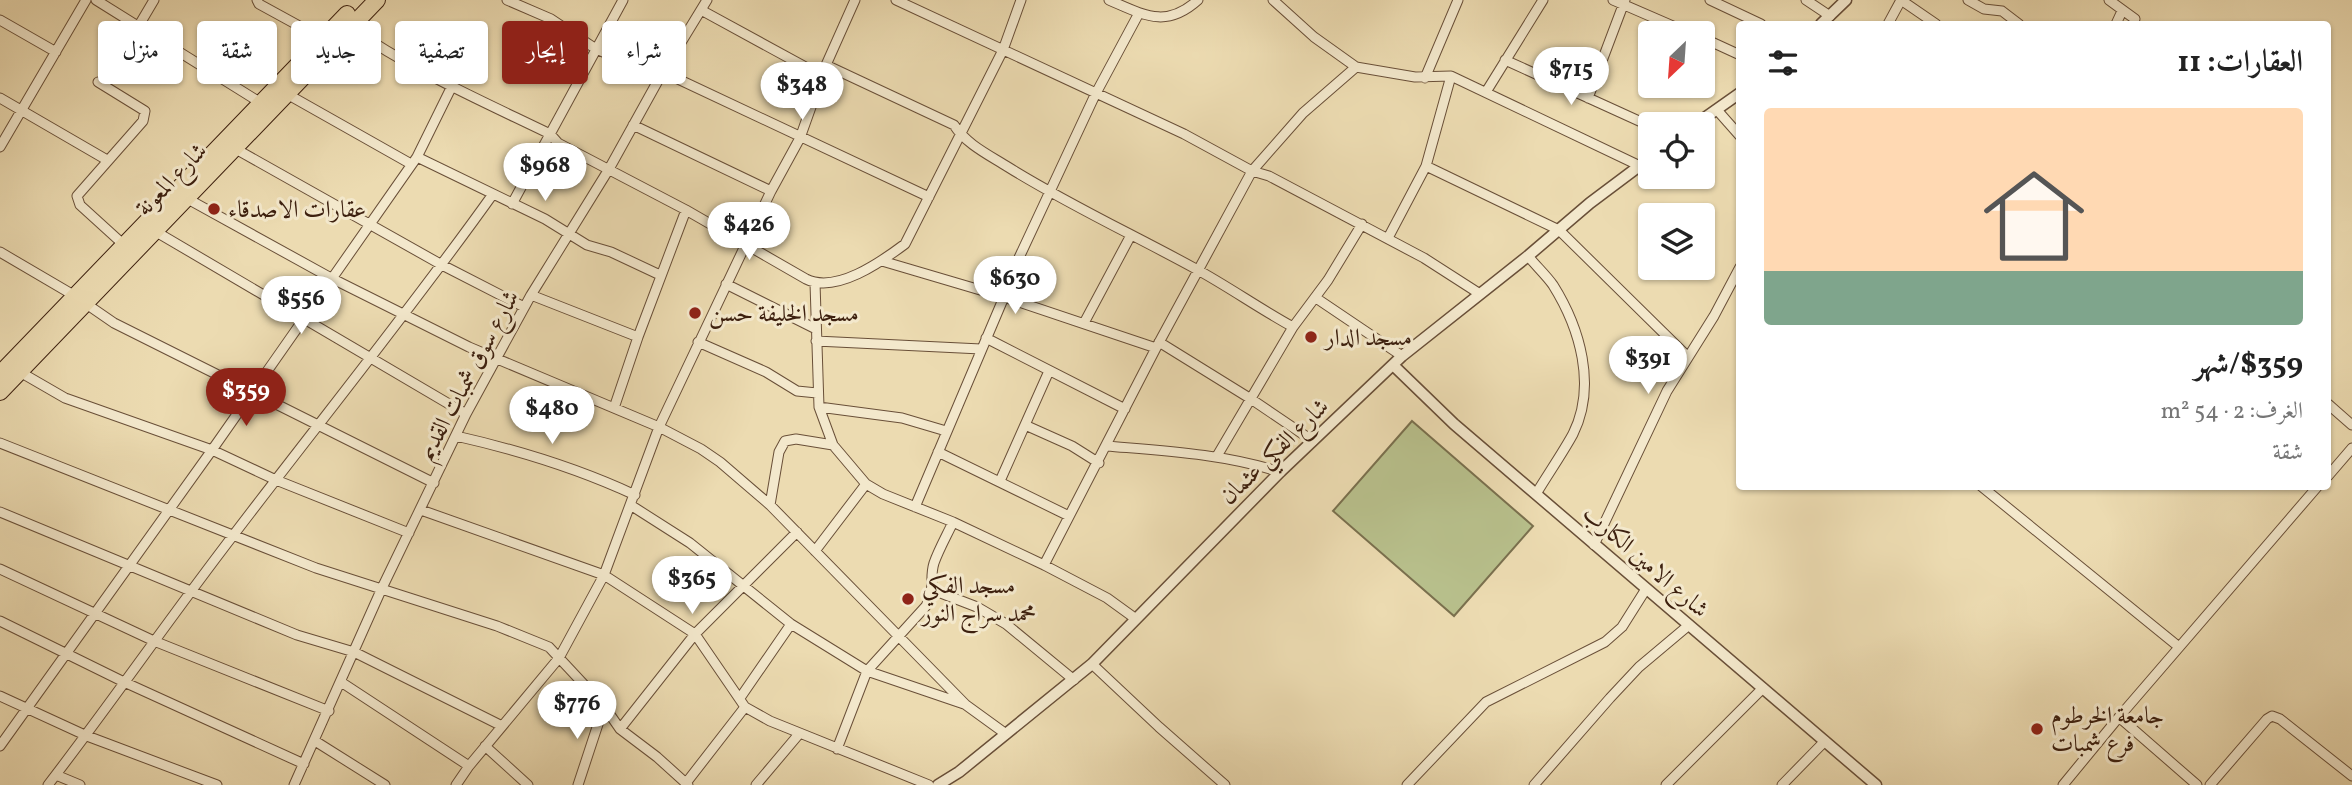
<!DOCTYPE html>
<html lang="ar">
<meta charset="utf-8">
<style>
body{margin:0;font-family:Vollkorn,Amiri,serif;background:#f2f2f2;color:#222;direction:rtl;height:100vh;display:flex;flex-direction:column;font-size:26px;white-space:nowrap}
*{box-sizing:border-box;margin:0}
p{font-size:23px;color:#767676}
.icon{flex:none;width:38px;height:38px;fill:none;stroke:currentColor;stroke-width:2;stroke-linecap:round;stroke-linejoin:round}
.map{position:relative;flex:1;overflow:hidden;direction:ltr}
.details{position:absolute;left:1736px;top:21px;width:595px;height:469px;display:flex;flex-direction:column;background:#fff;border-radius:7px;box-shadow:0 2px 5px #0004;direction:rtl}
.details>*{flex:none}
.top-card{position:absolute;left:21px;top:21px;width:665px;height:63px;direction:rtl;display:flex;gap:14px}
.needle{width:46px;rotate:205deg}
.controls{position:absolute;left:1638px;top:21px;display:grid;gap:14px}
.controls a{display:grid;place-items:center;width:77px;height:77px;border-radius:7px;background:#fff;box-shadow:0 2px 5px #0004;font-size:35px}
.price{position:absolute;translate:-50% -60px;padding:0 16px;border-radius:24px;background:#fff;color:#222;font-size:23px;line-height:46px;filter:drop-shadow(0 2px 4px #0008)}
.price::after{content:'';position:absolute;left:50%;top:42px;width:21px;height:16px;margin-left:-10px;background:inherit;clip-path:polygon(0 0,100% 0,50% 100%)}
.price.current{background:#8f2418;color:#fff}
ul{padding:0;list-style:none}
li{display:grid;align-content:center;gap:14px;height:371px;padding:0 28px}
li+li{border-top:2px solid #e0e0e0}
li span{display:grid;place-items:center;height:217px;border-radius:7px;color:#555}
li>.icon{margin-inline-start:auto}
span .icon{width:126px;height:126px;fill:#fffc;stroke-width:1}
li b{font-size:30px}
h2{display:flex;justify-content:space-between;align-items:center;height:84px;padding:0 28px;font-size:30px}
.pill{padding:0 24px;border-radius:7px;background:#fff;box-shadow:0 2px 5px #0004;font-size:24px;line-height:63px}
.pill.current{background:#8f2418;color:#fff}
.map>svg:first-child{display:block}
</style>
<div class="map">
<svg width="2352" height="785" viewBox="0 0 2352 785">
<rect width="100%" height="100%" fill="#ecdbb1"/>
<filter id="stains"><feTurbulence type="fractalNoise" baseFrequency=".00286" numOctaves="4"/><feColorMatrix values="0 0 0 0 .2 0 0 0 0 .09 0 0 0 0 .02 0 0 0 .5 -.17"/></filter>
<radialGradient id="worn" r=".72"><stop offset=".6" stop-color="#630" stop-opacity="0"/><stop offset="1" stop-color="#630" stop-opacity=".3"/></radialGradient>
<!-- pitch -->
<path fill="#b8c08c" stroke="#7a704e" stroke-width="2" d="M1412 421 1533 526 1454 616 1333 511Z"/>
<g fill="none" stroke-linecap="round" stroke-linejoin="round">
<defs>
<path id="minor" d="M96 0 261 103
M257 0 259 4 323 39
M507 0 551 19 596 49 660 77
M896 0 1184 134 1252 171 1269 176 1424 258 1480 294
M1109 0C1144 15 1166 29 1198 0
M1273 0 1314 37 1356 67 1415 77 1451 76 1640 166
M1613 0 1689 33
M1710 0 1761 24
M1806 0 1830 16
M1901 0 1936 24
M1968 0 1984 9 2002 11 2019 24
M2109 0 2135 19
M701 10 822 76
M0 20 56 52
M1888 24 1901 0
M2116 24 2122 11
M138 27 154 0
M350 27C411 70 482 101 550 134L558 143 686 210 806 279C836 294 881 262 905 244L1003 50 1021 0
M1703 38 1740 55
M1505 60 1650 126
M826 65 954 125C966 144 989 155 1008 167 1069 205 1134 235 1196 269 1229 287 1260 309 1293 327
M663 72 929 197
M1425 78 1458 0
M98 82 145 111 143 121 77 196 80 205 124 245
M1486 92 1543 0
M287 94 411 164
M0 98 107 160
M1588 98 1625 0
M1717 110 1740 136
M633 125 771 191
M0 147 86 0
M234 148 442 265 524 307
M417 157 545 219 587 245 611 252 660 275
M1426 166 1559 230 1687 356
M186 198 331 278 469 347 659 427 701 449 720 462 770 505 966 705 1006 734
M512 204 623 0
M153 230 466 414
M1388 238 1426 166 1451 76
M0 252 75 296
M1528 256C1536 266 1546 275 1553 285 1580 328 1597 386 1573 434 1562 454 1548 474 1536 494
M882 261 1004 297 1156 348
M815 283 819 407 833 445 866 484 883 494 953 522 1044 565 1107 598 1136 619
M726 284 816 329
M531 295 638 337
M1316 298 1402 356
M85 303 114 323 434 483
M1084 323 1131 235
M986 338 1125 409
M816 341 981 349
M698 342 766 372 797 391 817 393
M1159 342 1251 399 1313 441
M20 372 65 398 212 450 276 480 409 533
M2328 404 2352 425
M819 407 902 418 946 431
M614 408 638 337 686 210
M1025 425 1072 446 1099 463
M456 436C518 450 577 468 635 495
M0 443 316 568 497 626 549 647 604 706 620 729 657 757 688 785
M1107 446C1166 451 1224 454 1280 472
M938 452 1069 516
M1217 456 1293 327 1328 280 1362 224
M2328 476 2352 448
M1000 481 1049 371
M1981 486 2179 647
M770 505 779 452 785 441 796 439 833 445
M632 506 690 543 791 624 867 671 964 704
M915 507 1004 297 1017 262 1095 95 1139 13
M421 510 604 575 695 634 745 707 770 721 929 785
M0 512 297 635 354 652 502 726
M1594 545 1667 391 1714 316 1740 267
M815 551 866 484
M1044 565 1156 348 1252 171 1303 113 1356 67
M0 569 154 641 329 711
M933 590 977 607 1006 624 1074 680
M0 621 124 682 304 764
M1092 664 1159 727 1225 785
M341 682 469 766
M0 696 87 736 217 785
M740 698 791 624
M2119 717 2197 785
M620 729 695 634 797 532
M315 741 385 785
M0 746 212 450 417 157 452 86
M485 746 528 785
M837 749 867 671 926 606C936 587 929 579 934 563 939 549 947 535 953 522
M56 775 80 785
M686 783 745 707
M48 785C112 702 171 616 235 533 321 420 411 309 493 194
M294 785 382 588 466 414 531 295 609 169 660 77 707 0
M456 785 469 766 559 658 604 575 659 427 771 191 800 138 826 65 855 0
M578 785 604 706
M756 785 799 734
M1407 785 1486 702 1605 642 1622 627 1646 589
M1534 785 1610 698 1639 667 1689 625
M1666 785 1763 688
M1782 785 1825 741
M2063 785 2119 717 2318 486
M2210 785 2267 719 2272 716 2280 719 2352 776"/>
<path id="tertiary" d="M1821 24 1846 0
M1696 124 1740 93
M1393 365 1454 424 1876 785
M938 785 959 772 1092 664 1280 472 1402 356 1528 256 1590 203 1650 158"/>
<path id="trunk" d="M0 374 347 14
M0 392 377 0"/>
</defs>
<!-- minor casing -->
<use href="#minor" stroke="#694f38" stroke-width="11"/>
<!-- tertiary casing -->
<use href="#tertiary" stroke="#694f38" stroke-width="13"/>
<!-- trunk casing -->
<use href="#trunk" stroke="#3d200f" stroke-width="18"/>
<!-- minor -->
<use href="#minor" stroke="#f3e8cc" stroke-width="9"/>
<!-- tertiary -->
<use href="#tertiary" stroke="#f3e8cc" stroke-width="10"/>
<!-- trunk -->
<use href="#trunk" stroke="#ecdbb1" stroke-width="16"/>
</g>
<!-- markers -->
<g fill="#8f2418" stroke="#f3e8cc" stroke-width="2.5">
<circle cx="214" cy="209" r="7"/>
<circle cx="695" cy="313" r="7"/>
<circle cx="1311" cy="337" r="7"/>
<circle cx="908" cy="599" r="7"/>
<circle cx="2037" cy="729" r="7"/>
</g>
<g text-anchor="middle" stroke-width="6" stroke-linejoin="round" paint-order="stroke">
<!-- street labels -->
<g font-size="24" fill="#3d200f" stroke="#f3e8cc">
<text transform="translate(171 179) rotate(-46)" y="8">شارع المعونة</text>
<text transform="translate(468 375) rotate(-62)" y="8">شارع سوق شمبات القديم</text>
<text transform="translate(1274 451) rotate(-44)" y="8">شارع الفكي عثمان</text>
<text transform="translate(1646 561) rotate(41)" y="8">شارع الامين الكارب</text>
</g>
<!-- poi labels -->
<g font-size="24" fill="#3d200f" stroke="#f3e8cc" text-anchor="start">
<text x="228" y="217">عقارات الاصدقاء</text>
<text x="709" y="321">مسجد الخليفة حسن</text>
<text x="1325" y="345">مسجد الدار</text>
<text x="922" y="593">مسجد الفكي<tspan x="922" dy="28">محمد سراج النور</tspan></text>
<text x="2051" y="723">جامعة الخرطوم<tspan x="2051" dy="28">فرع شمبات</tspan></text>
</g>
</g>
<rect width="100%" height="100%" filter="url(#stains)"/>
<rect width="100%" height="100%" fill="url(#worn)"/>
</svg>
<div class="controls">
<a><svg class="needle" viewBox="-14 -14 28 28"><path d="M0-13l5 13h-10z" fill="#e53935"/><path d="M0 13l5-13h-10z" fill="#767676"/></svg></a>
<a><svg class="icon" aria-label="locate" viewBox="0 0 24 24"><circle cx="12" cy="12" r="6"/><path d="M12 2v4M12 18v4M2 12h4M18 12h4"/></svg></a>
<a><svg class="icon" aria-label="layers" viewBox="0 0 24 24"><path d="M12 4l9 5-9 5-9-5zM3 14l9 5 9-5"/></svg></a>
</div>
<b class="price" style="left:1571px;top:107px">$715</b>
<b class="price" style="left:802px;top:122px">$348</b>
<b class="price" style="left:545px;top:203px">$968</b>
<b class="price" style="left:749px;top:262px">$426</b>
<b class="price" style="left:1015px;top:316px">$630</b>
<b class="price" style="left:301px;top:336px">$556</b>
<b class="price" style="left:1648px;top:396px">$391</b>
<b class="price current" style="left:246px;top:428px">$359</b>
<b class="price" style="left:552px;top:446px">$480</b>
<b class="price" style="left:692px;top:616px">$365</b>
<b class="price" style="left:577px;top:741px">$776</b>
<div class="top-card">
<a class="pill">شراء</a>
<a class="pill current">إيجار</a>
<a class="pill">تصفية</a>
<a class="pill">جديد</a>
<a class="pill">شقة</a>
<a class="pill">منزل</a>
</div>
<section class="details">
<h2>العقارات: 11<svg class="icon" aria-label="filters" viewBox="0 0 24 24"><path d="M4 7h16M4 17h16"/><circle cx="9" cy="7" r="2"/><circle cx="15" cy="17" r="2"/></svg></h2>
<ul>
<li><span style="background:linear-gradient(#ffd9b3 75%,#7fa58c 0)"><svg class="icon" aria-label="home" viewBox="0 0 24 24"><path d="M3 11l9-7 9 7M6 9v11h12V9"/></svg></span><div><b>$359/شهر</b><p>الغرف: 2 · 54 m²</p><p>شقة</p></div></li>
</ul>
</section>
</div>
